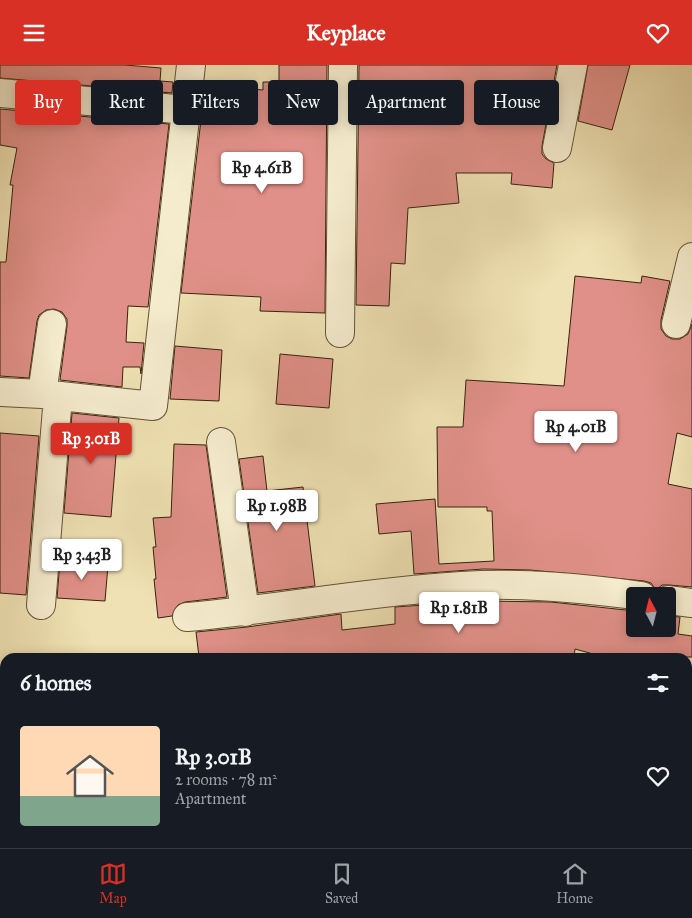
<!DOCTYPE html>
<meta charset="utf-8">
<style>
body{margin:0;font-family:"IM FELL Great Primer",serif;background:#20242c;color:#f1f3f6;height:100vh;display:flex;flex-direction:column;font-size:19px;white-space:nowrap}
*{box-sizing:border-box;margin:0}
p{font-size:16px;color:#9ea1a6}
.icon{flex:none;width:28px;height:28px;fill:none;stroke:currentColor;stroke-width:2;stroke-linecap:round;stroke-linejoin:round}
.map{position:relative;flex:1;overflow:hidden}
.details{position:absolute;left:0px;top:588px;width:692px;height:196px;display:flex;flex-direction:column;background:#171b24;border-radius:15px 15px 0 0;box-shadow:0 2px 12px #0003}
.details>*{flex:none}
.banner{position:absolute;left:15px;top:15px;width:662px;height:45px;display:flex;gap:10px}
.needle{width:32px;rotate:353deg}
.buttons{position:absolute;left:626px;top:522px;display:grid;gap:10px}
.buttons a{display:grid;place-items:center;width:50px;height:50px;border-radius:5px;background:#171b24;box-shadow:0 2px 12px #0003;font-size:25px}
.price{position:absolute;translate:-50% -42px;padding:0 11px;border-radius:5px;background:#fff;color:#222;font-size:16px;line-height:32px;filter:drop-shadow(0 1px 2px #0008)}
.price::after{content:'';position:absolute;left:50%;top:30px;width:15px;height:11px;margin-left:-8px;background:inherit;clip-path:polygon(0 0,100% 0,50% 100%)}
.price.active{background:#d93025;color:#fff}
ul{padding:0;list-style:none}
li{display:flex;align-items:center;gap:15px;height:125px;padding:0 20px}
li+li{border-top:1px solid #363941}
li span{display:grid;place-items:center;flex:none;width:140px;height:100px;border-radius:5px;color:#555}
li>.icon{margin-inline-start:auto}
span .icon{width:60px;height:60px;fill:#fffc;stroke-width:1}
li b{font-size:21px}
h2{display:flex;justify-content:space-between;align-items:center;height:60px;padding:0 20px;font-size:21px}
.tag{padding:0 18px;border-radius:5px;background:#171b24;box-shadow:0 2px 12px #0003;font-size:18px;line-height:45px}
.tag.active{background:#d93025;color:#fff}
header{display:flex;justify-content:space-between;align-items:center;height:65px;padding:0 20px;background:#d93025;color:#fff;font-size:22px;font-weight:700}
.menu{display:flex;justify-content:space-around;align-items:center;height:70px;border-top:1px solid #363941;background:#171b24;font-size:14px;color:#9ea1a6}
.menu a{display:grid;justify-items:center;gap:2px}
.menu .active{color:#d93025}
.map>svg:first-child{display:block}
</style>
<header><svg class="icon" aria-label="menu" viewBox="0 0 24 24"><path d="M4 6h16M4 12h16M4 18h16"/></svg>Keyplace<svg class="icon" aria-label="heart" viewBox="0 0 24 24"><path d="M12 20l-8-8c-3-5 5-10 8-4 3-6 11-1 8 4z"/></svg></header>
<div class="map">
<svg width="692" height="783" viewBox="0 0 692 783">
<rect width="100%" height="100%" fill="#efe1b3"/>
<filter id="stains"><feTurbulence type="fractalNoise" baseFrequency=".004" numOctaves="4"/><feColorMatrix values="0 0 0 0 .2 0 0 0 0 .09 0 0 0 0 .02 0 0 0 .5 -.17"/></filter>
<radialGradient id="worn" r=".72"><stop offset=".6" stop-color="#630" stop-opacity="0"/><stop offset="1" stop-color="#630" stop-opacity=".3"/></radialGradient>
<!-- building -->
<path fill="#e09088" stroke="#36230c" d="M0 0H125L161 3 160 16 173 17 172 28 0 13Z
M279 0H327L325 248 260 246 261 232 181 228 205 20 263 25V17H279Z
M359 0H557L542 81V89L546 94 554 98 552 123 511 119 512 108H456L459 138 408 143 405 199 391 198 389 241 356 240Z
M588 0H630L612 65 578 56Z
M0 44 169 59 148 242 128 241 126 277 144 278 141 309 140 302H123L122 322 60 315 67 261V254L62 247 54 244 46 245 39 250 37 256 29 313 0 311V197H6L13 120H10L17 83 0 80Z
M575 211 641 218 642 211 670 216 661 255V264L666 271 672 274H680L688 269 692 259V372L677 368 668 419 692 424V522L669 520H662L656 525 651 518 644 516 530 505 483 504 414 509 411 466 379 469 376 439 435 434 439 499 494 496 492 446H487V442H438L437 362H463L466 315 564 321Z
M175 281 222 285 219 336 170 334Z
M280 289 333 294 329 343 276 339Z
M72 348 119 353 111 452 64 448Z
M0 368 39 371 26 530 0 528Z
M174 379 206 380 227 532 185 537 178 540 172 551 158 553 154 514H156L153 482H156L153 453 171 452Z
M263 391 267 426 303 422 315 521 258 528 239 394Z
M60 496 108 500 105 536 57 533Z
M484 536 551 537 635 546V564H668V551L680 552 678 569 692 571V592H604L575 584 574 592H199L196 567 247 562 341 549 342 565 395 559V542Z"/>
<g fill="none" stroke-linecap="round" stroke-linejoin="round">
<defs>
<path id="street" d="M0 28 186 45
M557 83 573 0
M676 259 692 192
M340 268 343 0
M0 327 42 329 153 341 191 0
M42 329 52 259
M221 377 245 547
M668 535 692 538
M41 540 58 331
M187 552C278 544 370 526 461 521 522 517 583 523 642 531
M688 719 692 711
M654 783 656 779"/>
</defs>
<!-- street casing -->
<use href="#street" stroke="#645236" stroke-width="30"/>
<!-- street -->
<use href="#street" stroke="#f5ecce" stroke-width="28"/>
</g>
<rect width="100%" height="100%" filter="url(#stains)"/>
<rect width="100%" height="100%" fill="url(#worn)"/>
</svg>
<div class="buttons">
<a><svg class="needle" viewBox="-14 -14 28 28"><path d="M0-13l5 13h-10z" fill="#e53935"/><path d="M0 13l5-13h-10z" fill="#9ea1a6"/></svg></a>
</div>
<b class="price" style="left:262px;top:129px">Rp 4.61B</b>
<b class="price" style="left:576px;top:388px">Rp 4.01B</b>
<b class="price active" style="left:91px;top:400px">Rp 3.01B</b>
<b class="price" style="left:277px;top:467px">Rp 1.98B</b>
<b class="price" style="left:82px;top:516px">Rp 3.43B</b>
<b class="price" style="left:459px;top:569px">Rp 1.81B</b>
<div class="banner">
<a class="tag active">Buy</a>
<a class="tag">Rent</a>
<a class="tag">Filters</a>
<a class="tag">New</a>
<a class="tag">Apartment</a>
<a class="tag">House</a>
</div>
<section class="details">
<h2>6 homes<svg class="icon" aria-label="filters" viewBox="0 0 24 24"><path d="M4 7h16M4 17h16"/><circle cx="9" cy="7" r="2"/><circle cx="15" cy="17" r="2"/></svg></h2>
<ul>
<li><span style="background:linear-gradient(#ffd9b3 70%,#7fa58c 0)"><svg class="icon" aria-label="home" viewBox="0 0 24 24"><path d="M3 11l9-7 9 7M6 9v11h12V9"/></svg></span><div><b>Rp 3.01B</b><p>2 rooms · 78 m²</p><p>Apartment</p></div><svg class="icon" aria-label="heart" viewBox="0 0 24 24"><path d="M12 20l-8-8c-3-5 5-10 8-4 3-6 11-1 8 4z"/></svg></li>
</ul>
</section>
</div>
<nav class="menu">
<a class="active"><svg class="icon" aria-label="map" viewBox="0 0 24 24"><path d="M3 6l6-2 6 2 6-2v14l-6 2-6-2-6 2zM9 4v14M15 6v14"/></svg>Map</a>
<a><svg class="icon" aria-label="saved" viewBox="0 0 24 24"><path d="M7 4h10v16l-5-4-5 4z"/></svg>Saved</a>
<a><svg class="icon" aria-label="home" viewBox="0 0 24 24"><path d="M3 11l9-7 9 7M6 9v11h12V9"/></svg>Home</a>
</nav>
